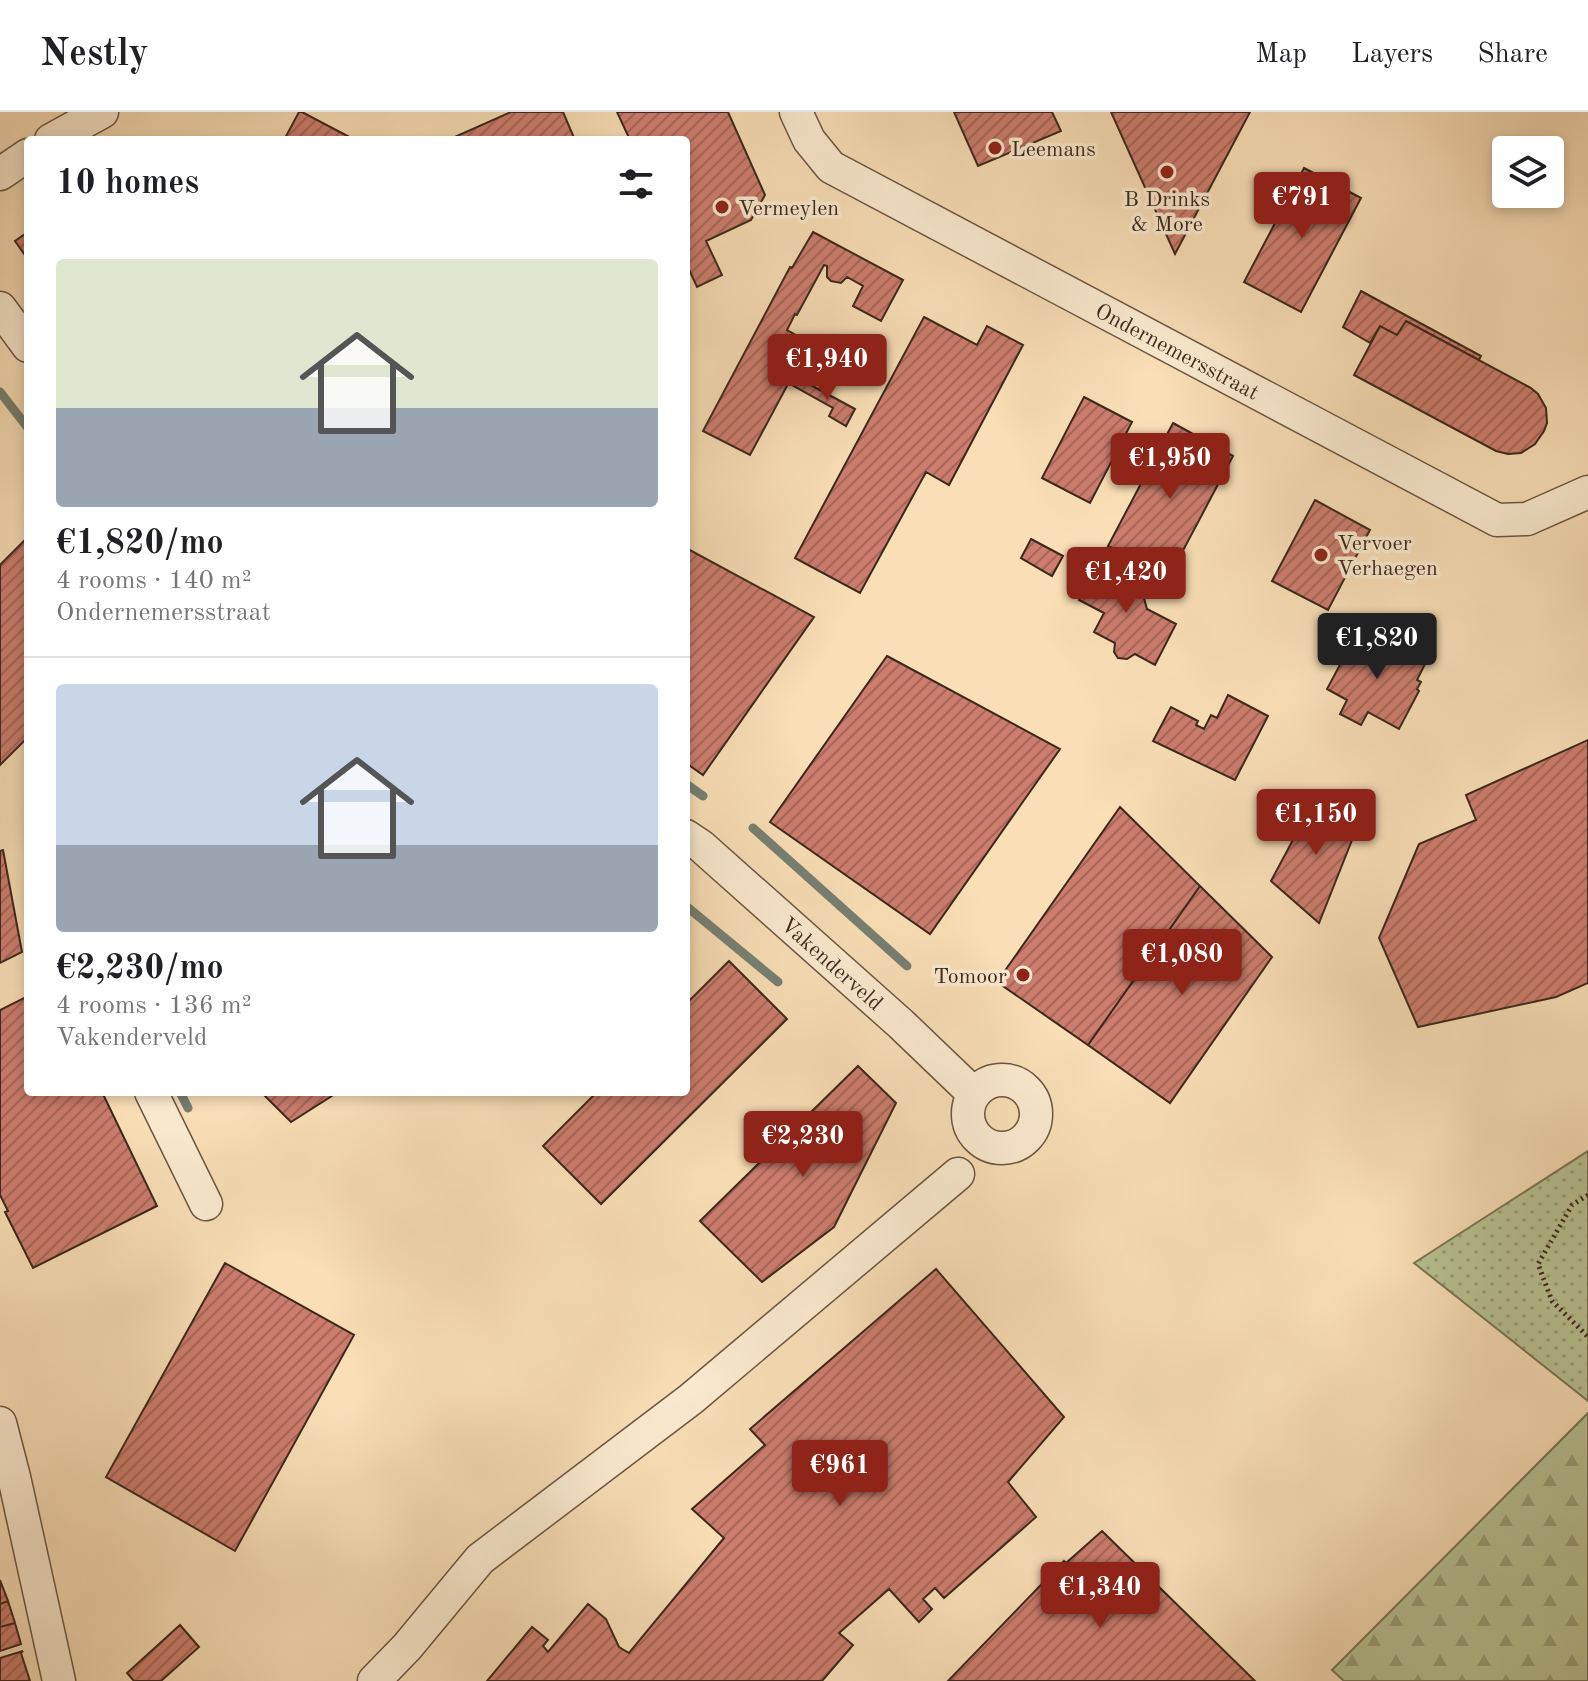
<!DOCTYPE html>
<meta charset="utf-8">
<style>
body{margin:0;font-family:"Old Standard TT",serif;background:#f6f6f6;color:#202124;height:100vh;display:flex;flex-direction:column;font-size:30px;white-space:nowrap}
*{box-sizing:border-box;margin:0}
p{font-size:26px;color:#757577}
.icon{flex:none;width:44px;height:44px;fill:none;stroke:currentColor;stroke-width:2;stroke-linecap:round;stroke-linejoin:round}
.map{position:relative;flex:1;overflow:hidden}
.drawer{position:absolute;left:24px;top:24px;width:666px;height:960px;display:flex;flex-direction:column;background:#fff;border-radius:8px;box-shadow:0 4px 12px #0003}
.drawer>*{flex:none}
.tools{position:absolute;left:1492px;top:24px;display:grid;gap:16px}
.tools a{display:grid;place-items:center;width:72px;height:72px;border-radius:8px;background:#fff;box-shadow:0 4px 12px #0003;font-size:40px}
.price{position:absolute;translate:-50% -68px;padding:0 18px;border-radius:8px;background:#8f2418;color:#fff;font-size:26px;line-height:52px;filter:drop-shadow(0 2px 4px #0008)}
.price::after{content:'';position:absolute;left:50%;top:48px;width:24px;height:18px;margin-left:-12px;background:inherit;clip-path:polygon(0 0,100% 0,50% 100%)}
.price.on{background:#222;color:#fff}
ul{padding:0;list-style:none}
li{display:grid;align-content:center;gap:16px;height:424px;padding:0 32px}
li+li{border-top:2px solid #e0e0e0}
li span{display:grid;place-items:center;height:248px;border-radius:8px;color:#555}
li>.icon{margin-inline-start:auto}
span .icon{width:144px;height:144px;fill:#fffc;stroke-width:1}
li b{font-size:34px}
h2{display:flex;justify-content:space-between;align-items:center;height:96px;padding:0 32px;font-size:34px}
header{display:flex;align-items:center;gap:48px;box-sizing:border-box;height:112px;padding:0 40px;background:#fff;border-bottom:2px solid #e0e0e0}
header strong{font-size:38px}
nav{display:flex;gap:44px;margin-inline-start:auto;font-size:28px}
.map>svg:first-child{display:block}
</style>
<header>
<strong>Nestly</strong>
<nav><a>Map</a><a>Layers</a><a>Share</a></nav>
</header>
<div class="map">
<svg width="1588" height="1569" viewBox="0 0 1588 1569">
<defs>
<pattern id="grass-dots" width="8" height="8" patternUnits="userSpaceOnUse" patternTransform="scale(2)"><rect width="8" height="8" fill="#b8c292"/><path d="M2 2h.1M6 6h.1" fill="none" stroke="#979e77" stroke-width="1.8" stroke-linecap="round"/></pattern>
<pattern id="forest-firs" width="22" height="20" patternUnits="userSpaceOnUse" patternTransform="scale(2)"><rect width="22" height="20" fill="#b8c292"/><path d="M5 1l3.5 6h-7zM16 11l3.5 6h-7z" fill="#979e77"/></pattern>
<pattern id="building-hatch" width="6" height="6" patternUnits="userSpaceOnUse" patternTransform="scale(2)"><rect width="6" height="6" fill="#cc7d6e"/><path d="M-1 1l2-2M0 6l6-6M5 7l2-2" fill="none" stroke="#a7665a"/></pattern>
</defs>
<rect width="100%" height="100%" fill="#f9deb6"/>
<filter id="stains"><feTurbulence type="fractalNoise" baseFrequency=".0025" numOctaves="4"/><feColorMatrix values="0 0 0 0 .2 0 0 0 0 .09 0 0 0 0 .02 0 0 0 .5 -.17"/></filter>
<radialGradient id="worn" r=".72"><stop offset=".6" stop-color="#630" stop-opacity="0"/><stop offset="1" stop-color="#630" stop-opacity=".3"/></radialGradient>
<!-- grass -->
<path fill="url(#grass-dots)" stroke="#7a7458" stroke-width="2" d="M1588 1039V1289L1414 1151Z"/>
<!-- forest -->
<path fill="url(#forest-firs)" stroke="#7a7458" stroke-width="2" d="M1588 1301V1569H1344L1332 1558Z"/>
<g fill="none" stroke-linecap="round" stroke-linejoin="round">
<!-- stream -->
<path stroke="#778072" stroke-width="9" d="M0 280 28 316
M686 672 703 684
M753 716 907 854
M686 794 778 870
M180 980 188 996"/>
</g>
<!-- building -->
<path fill="url(#building-hatch)" stroke="#3c271d" stroke-width="2" d="M299 0H302L355 28H284Z
M511 0H563L575 28H448Z
M617 0H728L765 83 751 108 706 129 722 163 697 175 686 151V28H630Z
M954 0H1052L1061 19 978 54Z
M1111 0H1250L1175 142Z
M1304 56 1361 86 1301 200 1244 170Z
M28 120V146H27L15 129Z
M813 120 903 168 881 209 853 194 863 174 847 165 841 171 831 169 827 165V154L824 153 797 203 795 202 787 218 810 231 750 343 703 319 790 155 792 156Z
M1361 179 1481 244 1479 248 1406 209 1397 223 1380 214 1370 231 1343 215Z
M924 205 977 233 987 214 1023 233 949 373 926 360 860 481 795 446Z
M1406 209 1531 276 1538 282 1546 296 1547 311 1544 319 1535 332 1521 341 1508 342 1496 339 1354 263 1380 214 1397 223Z
M796 265 855 297 846 314 829 304 833 296 792 273Z
M1084 285 1132 310 1090 391 1042 366Z
M1173 311 1233 344 1168 467 1108 434Z
M1315 388 1370 418 1328 498 1272 469Z
M28 425V625L0 653V453Z
M1031 427 1063 444 1052 464 1021 446Z
M686 436 814 505 703 663 686 651Z
M1099 450 1112 459 1130 461 1141 475 1147 497 1176 512 1155 553 1135 542 1127 547 1118 546 1114 540 1115 531 1094 520 1104 501 1079 488Z
M1360 515 1382 527 1384 532 1380 539 1391 544 1395 538 1399 537 1426 550 1417 568 1421 570 1417 577 1419 579 1399 617 1368 600 1361 613 1340 602 1347 588 1327 577Z
M887 544 1060 637 930 822 770 710Z
M1228 583 1268 604 1235 668 1153 629 1171 595 1198 609 1196 613 1204 617 1211 603 1217 606Z
M1588 628V871L1556 885 1418 915 1379 826 1419 732 1476 708 1466 683Z
M1317 683 1360 708 1319 811 1271 769Z
M1120 695 1200 774 1088 933 997 870Z
M3 738 22 840 0 851V739Z
M1200 774 1272 845 1170 991 1088 933Z
M729 849 787 907 601 1092 543 1034 597 980H686V892Z
M28 884V980H102L157 1094 33 1156 5 1100 8 1099 0 1083V898Z
M858 954 896 991 834 1115 762 1170 700 1109Z
M261 980H338L291 1010Z
M225 1151 354 1223 235 1439 106 1365Z
M936 1157 1064 1305 1008 1370 1036 1405 944 1486 935 1476 923 1487 932 1497 919 1510 889 1477 839 1521 853 1533 822 1569H487L532 1515 548 1528 543 1534 548 1540 588 1492 606 1507 619 1535 629 1541 724 1426 692 1397 765 1333 750 1317Z
M1102 1419 1255 1569H948L1064 1449 1066 1451Z
M0 1468 8 1489 0 1492Z
M8 1489 15 1511 0 1515V1492Z
M15 1511 21 1532 0 1539V1515Z
M180 1513 199 1535 161 1569H134L127 1561Z
M23 1539 21 1541 30 1569H0V1546Z"/>
<g fill="none" stroke-linecap="round" stroke-linejoin="round">
<defs>
<g id="minor">
<path id="s1" d="M796 0 809 28 831 55 1497 408 1527 407 1588 380"/>
<path d="M51 28 102 0"/>
<path d="M0 62 28 43"/>
<path d="M0 196 28 234"/>
<path id="s2" d="M686 724 701 734 901 912 974 982"/>
<circle cx="1002" cy="1002" r="34"/>
<path d="M151 980 206 1092"/>
<path d="M0 1311 14 1365 59 1569"/>
<path d="M374 1569 407 1535 480 1447 691 1287 958 1062"/>
</g>
</defs>
<!-- minor casing -->
<use href="#minor" stroke="#6b5543" stroke-width="35"/>
<!-- path -->
<path stroke="#3c271d" stroke-width="5" stroke-dasharray="2 4" stroke-linecap="butt" d="M1588 1083 1572 1093 1538 1152 1552 1189 1588 1225"/>
<!-- minor -->
<use href="#minor" stroke="#fbead0" stroke-width="32"/>
</g>
<!-- markers -->
<g fill="#8f2418" stroke="#fbead0" stroke-width="3">
<circle cx="995" cy="36" r="8"/>
<circle cx="1167" cy="60" r="8"/>
<circle cx="722" cy="95" r="8"/>
<circle cx="1321" cy="443" r="8"/>
<circle cx="1023" cy="863" r="8"/>
</g>
<g text-anchor="middle" stroke-width="7" stroke-linejoin="round" paint-order="stroke">
<!-- poi labels -->
<g font-size="22" fill="#3c271d" stroke="#fbead0" text-anchor="start">
<text x="1011" y="44">Leemans</text>
<text x="1167" y="94" text-anchor="middle">B Drinks<tspan x="1167" dy="25">&amp; More</tspan></text>
<text x="738" y="103">Vermeylen</text>
<text x="1337" y="438">Vervoer<tspan x="1337" dy="25">Verhaegen</tspan></text>
<text x="1007" y="871" text-anchor="end">Tomoor</text>
</g>
<!-- street labels -->
<g font-size="22" fill="#3c271d" stroke="#fbead0">
<text dy="8" stroke="none"><textPath href="#s1" startOffset="458">Ondernemersstraat</textPath></text>
<text dy="8" stroke="none"><textPath href="#s2" startOffset="194">Vakenderveld</textPath></text>
</g>
</g>
<rect width="100%" height="100%" filter="url(#stains)"/>
<rect width="100%" height="100%" fill="url(#worn)"/>
</svg>
<div class="tools">
<a><svg class="icon" aria-label="layers" viewBox="0 0 24 24"><path d="M12 4l9 5-9 5-9-5zM3 14l9 5 9-5"/></svg></a>
</div>
<b class="price" style="left:1302px;top:128px">€791</b>
<b class="price" style="left:827px;top:290px">€1,940</b>
<b class="price" style="left:1170px;top:389px">€1,950</b>
<b class="price" style="left:1126px;top:503px">€1,420</b>
<b class="price on" style="left:1377px;top:569px">€1,820</b>
<b class="price" style="left:1316px;top:745px">€1,150</b>
<b class="price" style="left:1182px;top:885px">€1,080</b>
<b class="price" style="left:803px;top:1067px">€2,230</b>
<b class="price" style="left:840px;top:1396px">€961</b>
<b class="price" style="left:1100px;top:1518px">€1,340</b>
<section class="drawer">
<h2>10 homes<svg class="icon" aria-label="filters" viewBox="0 0 24 24"><path d="M4 7h16M4 17h16"/><circle cx="9" cy="7" r="2"/><circle cx="15" cy="17" r="2"/></svg></h2>
<ul>
<li><span style="background:linear-gradient(#dfe7d0 60%,#9aa5b1 0)"><svg class="icon" aria-label="home" viewBox="0 0 24 24"><path d="M3 11l9-7 9 7M6 9v11h12V9"/></svg></span><div><b>€1,820/mo</b><p>4 rooms · 140 m²</p><p>Ondernemersstraat</p></div></li>
<li><span style="background:linear-gradient(#c9d6e8 65%,#9aa5b1 0)"><svg class="icon" aria-label="home" viewBox="0 0 24 24"><path d="M3 11l9-7 9 7M6 9v11h12V9"/></svg></span><div><b>€2,230/mo</b><p>4 rooms · 136 m²</p><p>Vakenderveld</p></div></li>
</ul>
</section>
</div>
